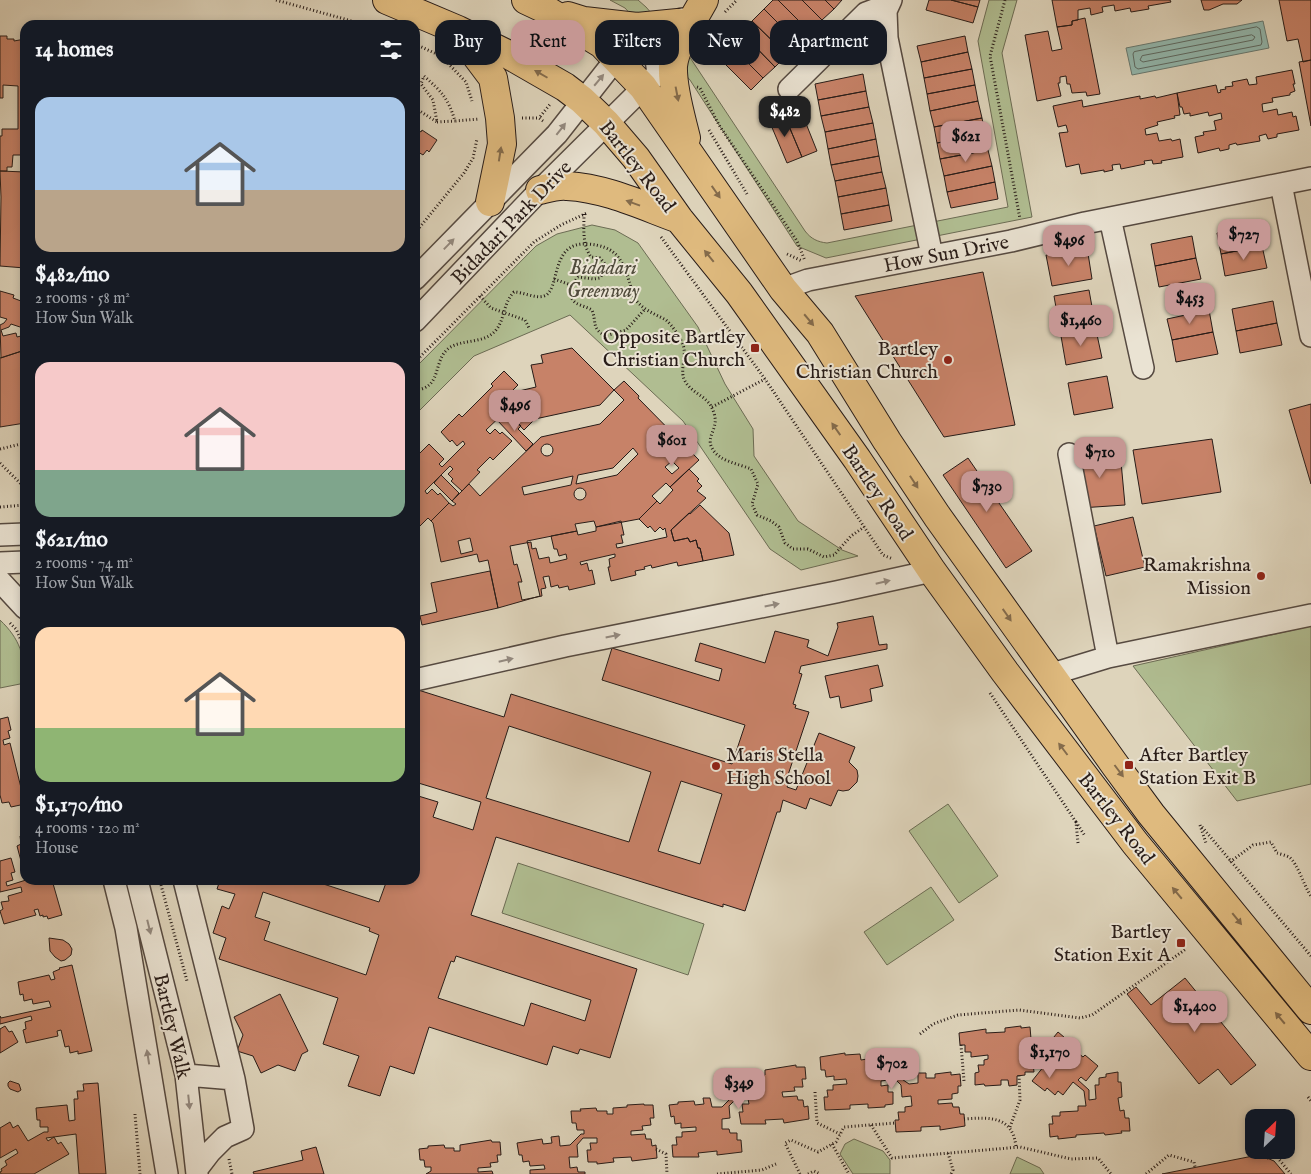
<!DOCTYPE html>
<meta charset="utf-8">
<style>
body{margin:0;font-family:"IM FELL English",serif;background:#20242c;color:#f1f3f6;height:100vh;display:flex;flex-direction:column;font-size:19px;white-space:nowrap}
*{box-sizing:border-box;margin:0}
p{font-size:16px;color:#9ea1a6}
.icon{flex:none;width:28px;height:28px;fill:none;stroke:currentColor;stroke-width:2;stroke-linecap:round;stroke-linejoin:round}
.map{position:relative;flex:1;overflow:hidden}
.drawer{position:absolute;left:20px;top:20px;width:400px;height:865px;display:flex;flex-direction:column;background:#171b24;border-radius:15px;box-shadow:0 2px 8px #0003}
.drawer>*{flex:none}
.guide{position:absolute;left:435px;top:20px;width:475px;height:45px;display:flex;gap:10px}
.needle{width:32px;rotate:25deg}
.buttons{position:absolute;left:1245px;top:1109px;display:grid;gap:10px}
.buttons a{display:grid;place-items:center;width:50px;height:50px;border-radius:10px;background:#171b24;box-shadow:0 2px 8px #0003;font-size:25px}
.price{position:absolute;translate:-50% -42px;padding:0 11px;border-radius:10px;background:#c59692;color:#111;font-size:16px;line-height:32px;filter:drop-shadow(0 1px 2px #0008)}
.price::after{content:'';position:absolute;left:50%;top:30px;width:15px;height:11px;margin-left:-8px;background:inherit;clip-path:polygon(0 0,100% 0,50% 100%)}
.price.current{background:#222;color:#fff}
ul{padding:0;list-style:none}
li{display:grid;align-content:center;gap:10px;height:265px;padding:0 15px}
li span{display:grid;place-items:center;height:155px;border-radius:15px;color:#555}
li>.icon{margin-inline-start:auto}
span .icon{width:90px;height:90px;fill:#fffc;stroke-width:1}
li b{font-size:21px}
h2{display:flex;justify-content:space-between;align-items:center;height:60px;padding:0 15px;font-size:21px}
.pill{padding:0 18px;border-radius:15px;background:#171b24;box-shadow:0 2px 8px #0003;font-size:18px;line-height:45px}
.pill.current{background:#c59692;color:#111}
.map>svg:first-child{display:block}
</style>
<div class="map">
<svg width="1311" height="1174" viewBox="0 0 1311 1174">
<rect width="100%" height="100%" fill="#ded4bb"/>
<filter id="stains"><feTurbulence type="fractalNoise" baseFrequency=".004" numOctaves="4"/><feColorMatrix values="0 0 0 0 .2 0 0 0 0 .09 0 0 0 0 .02 0 0 0 .5 -.17"/></filter>
<radialGradient id="worn" r=".72"><stop offset=".6" stop-color="#630" stop-opacity="0"/><stop offset="1" stop-color="#630" stop-opacity=".3"/></radialGradient>
<!-- green -->
<path fill="#b0bd91" stroke="#6c6c54" d="M610 0H638L646 7 689 56 805 231C811 239 818 242 827 243L1008 207 978 41 989 0H1017L1002 53 1032 217 826 258 797 246 690 80 625 8Z
M592 225 615 230 638 243 698 327 725 384 753 429 754 456 798 521 842 550 858 556 801 570 770 549 683 421 570 315 474 356 415 415V368L536 246 557 234Z
M0 620C20 639 25 656 25 683L0 688Z
M1311 626V784L1237 801 1133 666Z
M948 804 998 876 959 903 909 831Z
M518 863 704 924 688 975 502 913Z
M931 887 954 920 887 965 864 932Z
M854 1139 883 1151 890 1160V1174H853L840 1154 845 1144Z
M1017 1157 1040 1168 1044 1174H1010Z"/>
<!-- water -->
<path fill="#93b8ae" stroke="#687a72" d="M1263 21 1269 48 1132 75 1126 48Z"/>
<g fill="none" stroke-linecap="round" stroke-linejoin="round">
<!-- shore -->
<path stroke="#5e6a63" stroke-width="1" d="M1257 27 1260 29 1262 42 1261 45 1138 69 1135 67 1133 54 1134 52Z
M1252 35 1255 37 1253 40 1143 62 1140 60 1142 56Z"/>
</g>
<!-- building -->
<path fill="#c78268" stroke="#281c18" fill-rule="evenodd" d="M773 0H778L810 32 799 44 764 9Z
M778 0H802L822 20 810 32Z
M802 0H825L834 9 822 20Z
M825 0H842L834 9Z
M929 0H951L978 7 973 23 926 10Z
M951 0H980L978 7Z
M1052 0H1170L1171 2 1148 6 1149 9 1131 12 1130 8 1115 11 1114 5 1102 7 1103 12 1091 15 1090 8 1078 10V20L1072 21V25L1057 27Z
M1201 0H1242L1237 4H1223L1209 10H1204Z
M1279 0H1311V60L1303 62 1298 39 1287 41Z
M764 9 799 44 787 55 752 21Z
M1085 18 1100 94 1087 96 1086 92 1072 93 1070 84H1067L1066 76 1060 77V83H1058L1061 96 1037 101 1025 35 1048 31 1052 51 1062 49 1057 27 1072 25V21Z
M752 21 787 55 775 67 741 32Z
M741 32 775 67 763 78 729 44Z
M0 36H7V39H14V41L25 39V83H24L25 157 24 148H21V155H13L12 167H7V171H0V136H2V129H18V86L3 85V98H0Z
M965 36 968 52 921 62 917 46Z
M729 44 763 78 751 90 717 56Z
M968 52 972 69 924 78 921 62Z
M1311 60V126L1299 62Z
M972 69 975 85 927 94 924 78Z
M1292 70 1295 84H1293L1295 91 1290 93V95L1272 98 1273 102 1262 104 1263 112 1277 109 1278 115 1292 112 1293 117 1296 116 1299 130 1277 134V137L1268 139 1266 134 1259 136 1260 141 1237 145 1236 143 1229 145V149L1220 151 1219 148 1198 153 1195 137 1204 135 1203 132 1216 130 1214 121 1222 119 1221 113 1209 116 1208 112 1190 116V113L1184 114 1182 107H1180L1177 93 1216 85 1218 93 1221 92 1220 90 1226 89 1225 87 1233 86 1232 82 1247 79 1249 85 1257 84 1256 77Z
M863 74 866 91 818 100 815 84Z
M975 85 978 101 930 111 927 94Z
M866 91 869 107 821 116 818 100Z
M1177 93 1180 115 1174 116 1175 118 1157 122 1158 125 1145 129 1146 135 1157 133 1159 141 1171 139 1172 141 1180 139 1183 157 1161 161 1162 163 1153 164 1152 160 1144 161 1145 164 1121 169 1120 164 1112 165 1113 170 1104 172V170L1081 174 1079 164 1066 167 1059 133 1068 132 1066 125 1058 127 1053 106 1082 100 1083 107 1140 96V99L1155 96 1156 98Z
M978 101 982 118 934 127 930 111Z
M799 106 817 151 802 157 783 112Z
M869 107 873 123 825 132 821 116Z
M783 112 802 157 787 163 768 118Z
M982 118 985 134 937 143 934 127Z
M873 123 876 139 828 149 825 132Z
M415 128 421 132 422 130 437 140 429 152 427 150 423 155 415 150Z
M985 134 988 150 940 159 937 143Z
M876 139 879 156 831 165 828 149Z
M988 150 992 166 944 176 940 159Z
M879 156 882 172 835 181 831 165Z
M992 166 995 182 947 192 944 176Z
M0 171 25 172V268L0 266 1 197Z
M882 172 886 188 838 197 835 181Z
M995 182 998 199 951 208 947 192Z
M886 188 889 205 841 214 838 197Z
M889 205 892 221 844 230 841 214Z
M1258 224 1262 246 1221 254 1217 233Z
M1192 236 1196 258 1155 266 1151 244Z
M1262 246 1267 268 1225 276 1221 254Z
M1087 247 1092 279 1052 286 1046 255Z
M1196 258 1201 279 1159 287 1155 266Z
M983 272 1015 425 944 437 855 296Z
M1089 290 1094 318 1059 325 1054 296Z
M0 291 14 295 13 298 21 301 24 296H25V332L22 331 23 328 11 324 9 327 1 330 3 336 16 333 17 337 21 336 25 350 1 358 0 325 4 323 7 319 0 317Z
M1273 301 1277 323 1236 331 1232 309Z
M1209 310 1213 332 1172 340 1167 319Z
M1277 323 1282 345 1240 353 1236 331Z
M1096 330 1102 358 1066 365 1061 336Z
M1213 332 1218 354 1176 362 1172 340Z
M572 348 614 390 600 405 535 419 524 430 506 411 486 430 490 434 495 429 500 434 502 432 512 441 493 460 490 457 477 470 480 472 462 491 451 481 453 479 448 474 453 469 450 466 425 491 427 494 432 489 438 495 440 493 449 503 431 521 428 518 415 531V462L418 459 416 457 429 444 444 459 439 464 442 467 465 444 463 441 457 446 452 440 450 442 441 432 459 414 462 417 493 386 491 384 504 371 518 385 513 390 516 394 519 391 536 387 531 365 543 363 541 355Z
M25 350V423L0 427V358Z
M1107 376 1113 408 1074 415 1068 383Z
M624 381 639 396 638 398 699 460 670 487 666 483 652 496 657 501 639 519 596 527 594 521 575 524 577 531 527 541 540 596 498 608 488 560 479 562 477 554 441 562 433 523 431 521 449 503 453 506 456 504 452 501 469 484 480 496 541 437 600 424 624 400 614 390ZM633 448 638 454 617 475 576 484 578 475 613 468ZM573 476 571 485 524 495 522 487Z
M1311 404V484L1289 410Z
M503 414 511 422 514 419 521 426 518 429 533 444 526 451 497 420Z
M1212 439 1221 492 1142 504 1133 450Z
M541 450a6 6 0 1 1 12 0a6 6 0 1 1-12 0Z
M1120 451 1125 505 1080 508 1075 454Z
M968 458 1032 551 1006 568 943 475Z
M672 461 679 468 672 474 665 467Z
M689 469 699 479 697 481 702 486 697 491 706 498 671 530 674 541 688 538 690 542 696 540 698 548H700L703 561 678 566 677 562 652 568 651 565 644 567 645 569 635 571 636 575 611 581 608 567H610L609 559 615 557V554L580 562 581 565 587 563 589 571 592 570 595 584 569 590 568 586 559 588 558 585 551 587 549 576 543 577 546 588 541 589 542 596 522 600 518 582H522L517 564 514 565 510 546 531 542 532 549 536 548 539 559 549 557 550 563 567 559 566 554 559 556 557 549H554L551 536 577 531 578 535 596 531V527L621 521 624 535H621L623 543 616 544 617 548 667 537 665 528 663 530 660 527 655 532 650 526 648 528 639 519 657 501 660 504 673 490 670 487Z
M441 475 459 493 452 501 434 483Z
M574 494a6 6 0 1 1 12 0a6 6 0 1 1-12 0Z
M700 505 729 533 734 555 703 561 700 548H698L696 540 690 542 688 538 674 541 671 530 689 513 690 514Z
M1133 517 1145 567 1106 576 1094 526Z
M470 538 473 551 461 554 458 541Z
M490 571 498 608 422 625 420 616 437 612 431 583Z
M873 616 879 645 887 644V649L801 666 799 673 802 674 793 704 796 705 795 708 809 712 786 781 789 782 787 787 796 790 819 733 855 747 849 762 857 770 858 776 857 782 849 790 843 791 838 790 831 806 810 798 806 809 783 800 780 812H777L745 911 723 904V907L496 837 471 915 637 969 610 1058 580 1049 578 1054 553 1046 547 1065 429 1027 414 1074 390 1066 380 1096 348 1086 359 1056 323 1044 338 998 219 959 226 938 213 933 222 906 229 909 235 894 217 889 220 880H311L379 902 387 880H415V795L438 802 433 817 473 830 481 802 415 782V689L504 717 511 694 732 764 745 725 602 680 612 648 719 681 722 669 695 661 700 643 765 663 775 631 809 640 807 647 828 656 838 627 837 623ZM509 726 651 772 629 842 486 798ZM681 781 722 794 700 864 658 851ZM263 892 370 928 369 931 379 935 366 975 264 940 270 922 255 917ZM456 956 591 1000 585 1021 531 1003 524 1026 438 998 451 961 454 962Z
M878 665 883 686 870 689 872 701 841 708 839 696 830 698 825 676Z
M8 717 11 730 8 731 10 738 3 740 4 745 10 743 25 804 11 807 9 802 2 803 0 795V719Z
M25 835V876L17 846 21 844 20 836Z
M11 858 15 872 11 873 13 880 6 882 7 886 26 880H52L62 915 48 919 47 916 43 917V915L40 916 38 909 34 910 36 915 4 924 0 911 3 909 1 902 9 901 8 896 22 892 21 887 0 892V861Z
M49 938 63 940 69 944 72 949 71 955 65 960 61 961 55 957 50 951Z
M72 965 92 1051 78 1054V1051L70 1053 69 1046 65 1047 61 1030 57 1031 58 1036 26 1043 23 1030 26 1029 25 1022 32 1020 31 1016 0 1024V1016L1 1018 51 1007 49 1001 33 1004 32 999 24 1001 23 994 20 995 18 982 49 975 51 980 55 979 53 972 60 969 59 968Z
M1185 978 1256 1065 1231 1085 1218 1069 1199 1084 1127 994 1136 987 1151 1005Z
M280 994 308 1051 302 1054 295 1071 278 1065 261 1073 253 1056 237 1051 243 1035 234 1017Z
M5 1026 9 1032 12 1031 18 1042 0 1053V1029Z
M1021 1026V1028L1030 1027 1031 1039H1027L1028 1047H1021L1022 1052 1042 1051 1047 1055 1050 1052 1045 1048 1058 1032 1071 1043 1069 1046 1083 1057 1085 1055 1098 1066 1086 1081 1081 1077 1078 1080 1089 1090V1100L1096 1099 1095 1085H1099V1078L1106 1077V1074L1118 1072V1082H1121L1122 1097 1118 1098 1120 1111 1124 1110 1125 1118H1129L1130 1131H1121L1122 1133 1105 1135 1104 1133 1076 1135V1137L1058 1139V1136L1050 1137 1049 1124H1053L1052 1116H1060V1112L1078 1111V1106H1086L1084 1091 1073 1082 1063 1095 1058 1091 1055 1095 1047 1088 1045 1091 1032 1081 1044 1066 1050 1070 1054 1066 1040 1055H1032L1034 1072H1025V1075L1017 1076V1085L1009 1086 1008 1080H1001V1085L985 1086 984 1084 975 1085V1073L979 1072 978 1065H984V1060L988 1059V1055L971 1057V1052H965V1045H960L959 1033 986 1029V1033L1005 1032V1028Z
M892 1050V1052L902 1051V1063H899V1071H893V1075H896L909 1084 918 1083V1073H926V1078H935V1074L951 1072V1075L960 1074 961 1086H958V1093L952 1094V1099L938 1100V1104L952 1103 953 1107H959L960 1114H964L965 1126 940 1130V1126L921 1127V1131L896 1132 895 1120H899L898 1112H905V1107L912 1106 911 1096 902 1097 901 1085 895 1079 881 1081V1086L888 1085V1092H893V1104L885 1105V1107L868 1108V1104L850 1105V1109L825 1110 824 1097H828L827 1090H833V1085L847 1084 846 1079 834 1080V1076L826 1077 825 1070H821L820 1057 845 1053V1055L860 1054 861 1060 867 1059V1056L876 1055V1051Z
M796 1065V1067H805L806 1079H802L803 1087H794L795 1091 782 1092 783 1097 797 1096 798 1100H803L804 1107 808 1106 809 1119 784 1123 783 1119 765 1120 766 1124H741L739 1112H743L742 1104H749L748 1099 735 1100 729 1106 730 1118 722 1119V1129H729L730 1133H737V1140H741L742 1152 717 1155V1151L698 1153 699 1157H673L672 1145H677L676 1137H682V1132L696 1131V1127L681 1128V1123L675 1124 674 1116 671 1117 669 1105 678 1104V1102L694 1101 695 1105 704 1104 703 1098H710L712 1107H722L733 1096H736L735 1092H729L728 1084 724 1085 723 1073 733 1072 732 1070 748 1069 749 1073 759 1072V1076L765 1075V1070Z
M10 1081 19 1084 21 1090 18 1092 10 1089 8 1086V1083Z
M98 1083 106 1174H79L76 1134 46 1138 48 1141 54 1137 58 1144 61 1142 69 1154 34 1174H1L0 1172 2 1171 1 1169 7 1165 5 1161 18 1153 16 1149 0 1158V1128L10 1122 13 1128 18 1125 28 1141 44 1132H48V1127H40V1120H37L36 1108 67 1105 69 1121 75 1120 74 1099H78L77 1091H84L83 1084Z
M644 1104V1105H653L654 1118H650L651 1125 642 1126 643 1130 631 1131V1135L645 1134 646 1139H651L652 1146 656 1145 657 1158 632 1161 631 1157 613 1158 614 1162 597 1164V1162H588L587 1150H591L590 1143H597V1138H583L577 1145 578 1157H569L570 1168 577 1167 578 1172H585V1174H530V1170L545 1169 544 1165 530 1166 529 1161 523 1162 522 1155H519L517 1143 542 1139 543 1144 552 1143 551 1137 559 1136 560 1146 570 1145 581 1134H584V1130H577L576 1123H572L571 1111H581L580 1109 596 1108 597 1111H607V1114H613V1108L627 1107V1105Z
M491 1140 492 1142H500L501 1155H497L498 1162 490 1163 491 1167 478 1168V1172L492 1171 493 1174H426L431 1171V1167H425L424 1160H420L419 1149 428 1148V1146L444 1145 445 1148H454V1151H460V1145Z
M316 1147 324 1174H254L253 1172 303 1160 301 1151Z
M1253 1156H1262L1274 1161 1285 1174H1162Z"/>
<g fill="none" stroke-linecap="round" stroke-linejoin="round">
<defs>
<path id="minor" d="M891 0 886 11 887 38 932 256
M789 89 866 13 874 10 886 11
M1281 184 1311 336
M1110 218 1143 368
M415 279 557 134 616 59 633 46H654L682 19
M783 289 808 280 1011 241 1085 223 1311 178
M415 321 540 190 658 73 654 46
M1069 454 1108 657
M0 535 25 534
M0 563 25 562
M0 581 25 608
M1049 675 1108 657 1311 615
M415 680 565 646 836 592 932 571
M114 880 126 928 167 1174
M137 880 186 1075 197 1174
M184 880 234 1079 243 1129 225 1137 210 1152 197 1169
M186 1075 234 1079"/>
<path id="highway" d="M387 0 458 30 511 56 565 87 582 100 606 123 636 158 679 219 739 293 857 459 932 571 1005 672 1135 843 1311 1056
M526 0 543 8 602 44 643 87 783 289 820 333 887 441 937 516 1115 765 1151 814 1311 1010
M568 16 584 21 637 27 678 23
M460 34 493 78 500 118 502 144 490 202
M686 138C681 117 672 88 673 66 675 45 694 19 704 0
M540 190C548 188 558 185 567 186 606 188 643 206 679 219"/>
</defs>
<!-- minor casing -->
<use href="#minor" stroke="#564a41" stroke-width="24"/>
<!-- highway casing -->
<use href="#highway" stroke="#281c18" stroke-width="30"/>
<!-- path -->
<path stroke="#281c18" stroke-width="3" stroke-dasharray="1 2.5" stroke-linecap="butt" d="M276 0 366 25
M1005 0 990 56 1020 219
M725 12 737 0
M415 44 441 56 466 82 472 101
M697 87 700 88 719 125 797 241 805 261
M415 108 437 122 433 100 421 84 424 76C442 92 448 98 455 121L479 119
M522 118H539
M543 121 539 118 551 103
M437 122 455 121
M709 130 747 194
M584 214C584 229 582 244 591 257L600 258 605 264 604 271 600 278 594 279 578 277C571 285 566 296 576 303 581 306 587 307 592 310 597 323 591 327 605 336L626 330 645 309
M415 233 464 173 473 158 477 139
M661 237 765 379 883 555 893 559
M787 254 802 261
M554 279 571 285
M480 296 491 308 525 320 529 328
M415 362 534 242 561 225 587 213
M415 390C443 388 432 361 449 348 462 339 485 344 496 330 505 319 503 303 514 292 523 292 536 299 544 296 561 291 549 241 588 244 614 246 622 257 629 281 631 286 632 294 635 299 643 310 655 314 666 320 672 325 680 337 683 345 687 355 680 369 684 379 690 393 706 395 712 408 714 412 716 419 715 423 714 432 707 439 712 448 718 461 739 464 751 469L758 484 752 504 757 515 771 521 779 527 785 543 793 549H808L824 557 834 555 851 536 864 527
M712 407 765 379
M0 449 25 443
M0 463 25 488
M25 488V505
M0 507 25 505
M10 623 16 629 25 649
M990 693 1076 822
M1153 777 1164 781
M1200 825 1206 843
M1202 827 1311 956
M1078 843 1076 822 1085 836
M1230 862 1253 845 1271 842 1277 853C1280 854 1285 855 1289 857 1297 862 1304 886 1311 896
M161 885 187 981
M920 1034 933 1024 958 1015 1019 1010 1080 1018 1092 1015 1186 949
M961 1045 964 1081
M815 1092 817 1123 840 1134
M1308 1097 1311 1101
M135 1114 140 1174
M964 1119C990 1117 1013 1116 1016 1147
M871 1125 892 1158 1020 1147 1071 1159 1098 1158 1111 1174
M1010 1127 1020 1100 1019 1075
M832 1144 849 1174
M656 1149 666 1154 667 1174
M948 1153 953 1170 951 1174
M1267 1158 1277 1157 1291 1174
M229 1159 232 1174
M717 1174 762 1170 776 1164
M800 1174 785 1143 791 1140 818 1152 836 1142 844 1127 895 1123
M808 1174 814 1171 820 1174
M1146 1174 1169 1155 1194 1162 1195 1167"/>
<!-- minor -->
<use href="#minor" stroke="#eae3d3" stroke-width="21"/>
<!-- highway -->
<use href="#highway" stroke="#dfba7e" stroke-width="28"/>
</g>
<!-- one-way arrows -->
<defs><path id="oneway-solid" d="M-6-.8H1V-3.2L6.5 0L1 3.2V.8H-6Z" transform="scale(1.25)"/></defs>
<g fill="#846b4b">
<use href="#oneway-solid" transform="translate(541 74) rotate(-150)"/>
<use href="#oneway-solid" transform="translate(677 94) rotate(79)"/>
<use href="#oneway-solid" transform="translate(500 154) rotate(-81)"/>
<use href="#oneway-solid" transform="translate(716 192) rotate(55)"/>
<use href="#oneway-solid" transform="translate(633 203) rotate(-160)"/>
<use href="#oneway-solid" transform="translate(709 256) rotate(-129)"/>
<use href="#oneway-solid" transform="translate(809 320) rotate(50)"/>
<use href="#oneway-solid" transform="translate(836 429) rotate(-125)"/>
<use href="#oneway-solid" transform="translate(914 482) rotate(57)"/>
<use href="#oneway-solid" transform="translate(1007 615) rotate(55)"/>
<use href="#oneway-solid" transform="translate(1063 749) rotate(-127)"/>
<use href="#oneway-solid" transform="translate(1119 771) rotate(53)"/>
<use href="#oneway-solid" transform="translate(1177 893) rotate(-130)"/>
<use href="#oneway-solid" transform="translate(1237 919) rotate(51)"/>
<use href="#oneway-solid" transform="translate(1280 1018) rotate(-130)"/>
</g>
<g fill="#93897f">
<use href="#oneway-solid" transform="translate(599 80) rotate(-50)"/>
<use href="#oneway-solid" transform="translate(561 129) rotate(-52)"/>
<use href="#oneway-solid" transform="translate(449 244) rotate(-46)"/>
<use href="#oneway-solid" transform="translate(883 582) rotate(-13)"/>
<use href="#oneway-solid" transform="translate(772 605) rotate(-11)"/>
<use href="#oneway-solid" transform="translate(613 636) rotate(-11)"/>
<use href="#oneway-solid" transform="translate(506 660) rotate(-13)"/>
<use href="#oneway-solid" transform="translate(149 927) rotate(76)"/>
<use href="#oneway-solid" transform="translate(148 1057) rotate(-99)"/>
<use href="#oneway-solid" transform="translate(189 1102) rotate(84)"/>
</g>
<!-- markers -->
<g fill="#8f2418" stroke="#eae3d3" stroke-width="2">
<rect x="750" y="343" width="10" height="10" rx="2.5"/>
<circle cx="948" cy="360" r="5"/>
<circle cx="1261" cy="576" r="5"/>
<rect x="1124" y="760" width="10" height="10" rx="2.5"/>
<circle cx="716" cy="766" r="5"/>
<rect x="1176" y="938" width="10" height="10" rx="2.5"/>
</g>
<g text-anchor="middle" stroke-width="4" stroke-linejoin="round" paint-order="stroke">
<!-- street labels -->
<g font-size="20" fill="#281c18" stroke="#eae3d3">
<text transform="translate(638 166) rotate(52)" y="7">Bartley Road</text>
<text transform="translate(511 222) rotate(-46)" y="7">Bidadari Park Drive</text>
<text transform="translate(946 253) rotate(-11)" y="7">How Sun Drive</text>
<text transform="translate(878 492) rotate(56)" y="7">Bartley Road</text>
<text transform="translate(1117 818) rotate(52)" y="7">Bartley Road</text>
<text transform="translate(173 1026) rotate(77)" y="7">Bartley Walk</text>
</g>
<!-- park labels -->
<g font-size="20" font-style="italic" fill="#514c3c" stroke="#eae3d3">
<text x="603" y="274">Bidadari<tspan x="603" dy="23">Greenway</tspan></text>
</g>
<!-- poi labels -->
<g font-size="20" fill="#281c18" stroke="#eae3d3" text-anchor="end">
<text x="745" y="343">Opposite Bartley<tspan x="745" dy="23">Christian Church</tspan></text>
<text x="938" y="355">Bartley<tspan x="938" dy="23">Christian Church</tspan></text>
<text x="1251" y="571">Ramakrishna<tspan x="1251" dy="23">Mission</tspan></text>
<text x="726" y="761" text-anchor="start">Maris Stella<tspan x="726" dy="23">High School</tspan></text>
<text x="1139" y="761" text-anchor="start">After Bartley<tspan x="1139" dy="23">Station Exit B</tspan></text>
<text x="1171" y="938">Bartley<tspan x="1171" dy="23">Station Exit A</tspan></text>
</g>
</g>
<rect width="100%" height="100%" filter="url(#stains)"/>
<rect width="100%" height="100%" fill="url(#worn)"/>
</svg>
<div class="buttons">
<a><svg class="needle" viewBox="-14 -14 28 28"><path d="M0-13l5 13h-10z" fill="#e53935"/><path d="M0 13l5-13h-10z" fill="#9ea1a6"/></svg></a>
</div>
<b class="price current" style="left:785px;top:138px">$482</b>
<b class="price" style="left:966px;top:163px">$621</b>
<b class="price" style="left:1244px;top:261px">$727</b>
<b class="price" style="left:1069px;top:267px">$496</b>
<b class="price" style="left:1190px;top:325px">$453</b>
<b class="price" style="left:1081px;top:347px">$1,460</b>
<b class="price" style="left:515px;top:432px">$496</b>
<b class="price" style="left:672px;top:467px">$601</b>
<b class="price" style="left:1100px;top:479px">$710</b>
<b class="price" style="left:987px;top:513px">$730</b>
<b class="price" style="left:1195px;top:1033px">$1,400</b>
<b class="price" style="left:1050px;top:1079px">$1,170</b>
<b class="price" style="left:892px;top:1090px">$702</b>
<b class="price" style="left:739px;top:1110px">$349</b>
<div class="guide">
<a class="pill">Buy</a>
<a class="pill current">Rent</a>
<a class="pill">Filters</a>
<a class="pill">New</a>
<a class="pill">Apartment</a>
</div>
<section class="drawer">
<h2>14 homes<svg class="icon" aria-label="filters" viewBox="0 0 24 24"><path d="M4 7h16M4 17h16"/><circle cx="9" cy="7" r="2"/><circle cx="15" cy="17" r="2"/></svg></h2>
<ul>
<li><span style="background:linear-gradient(#a9c7e8 60%,#b9a48a 0)"><svg class="icon" aria-label="home" viewBox="0 0 24 24"><path d="M3 11l9-7 9 7M6 9v11h12V9"/></svg></span><div><b>$482/mo</b><p>2 rooms · 58 m²</p><p>How Sun Walk</p></div></li>
<li><span style="background:linear-gradient(#f6c9c9 70%,#7fa58c 0)"><svg class="icon" aria-label="home" viewBox="0 0 24 24"><path d="M3 11l9-7 9 7M6 9v11h12V9"/></svg></span><div><b>$621/mo</b><p>2 rooms · 74 m²</p><p>How Sun Walk</p></div></li>
<li><span style="background:linear-gradient(#ffd9b3 65%,#8fb573 0)"><svg class="icon" aria-label="home" viewBox="0 0 24 24"><path d="M3 11l9-7 9 7M6 9v11h12V9"/></svg></span><div><b>$1,170/mo</b><p>4 rooms · 120 m²</p><p>House</p></div></li>
</ul>
</section>
</div>
